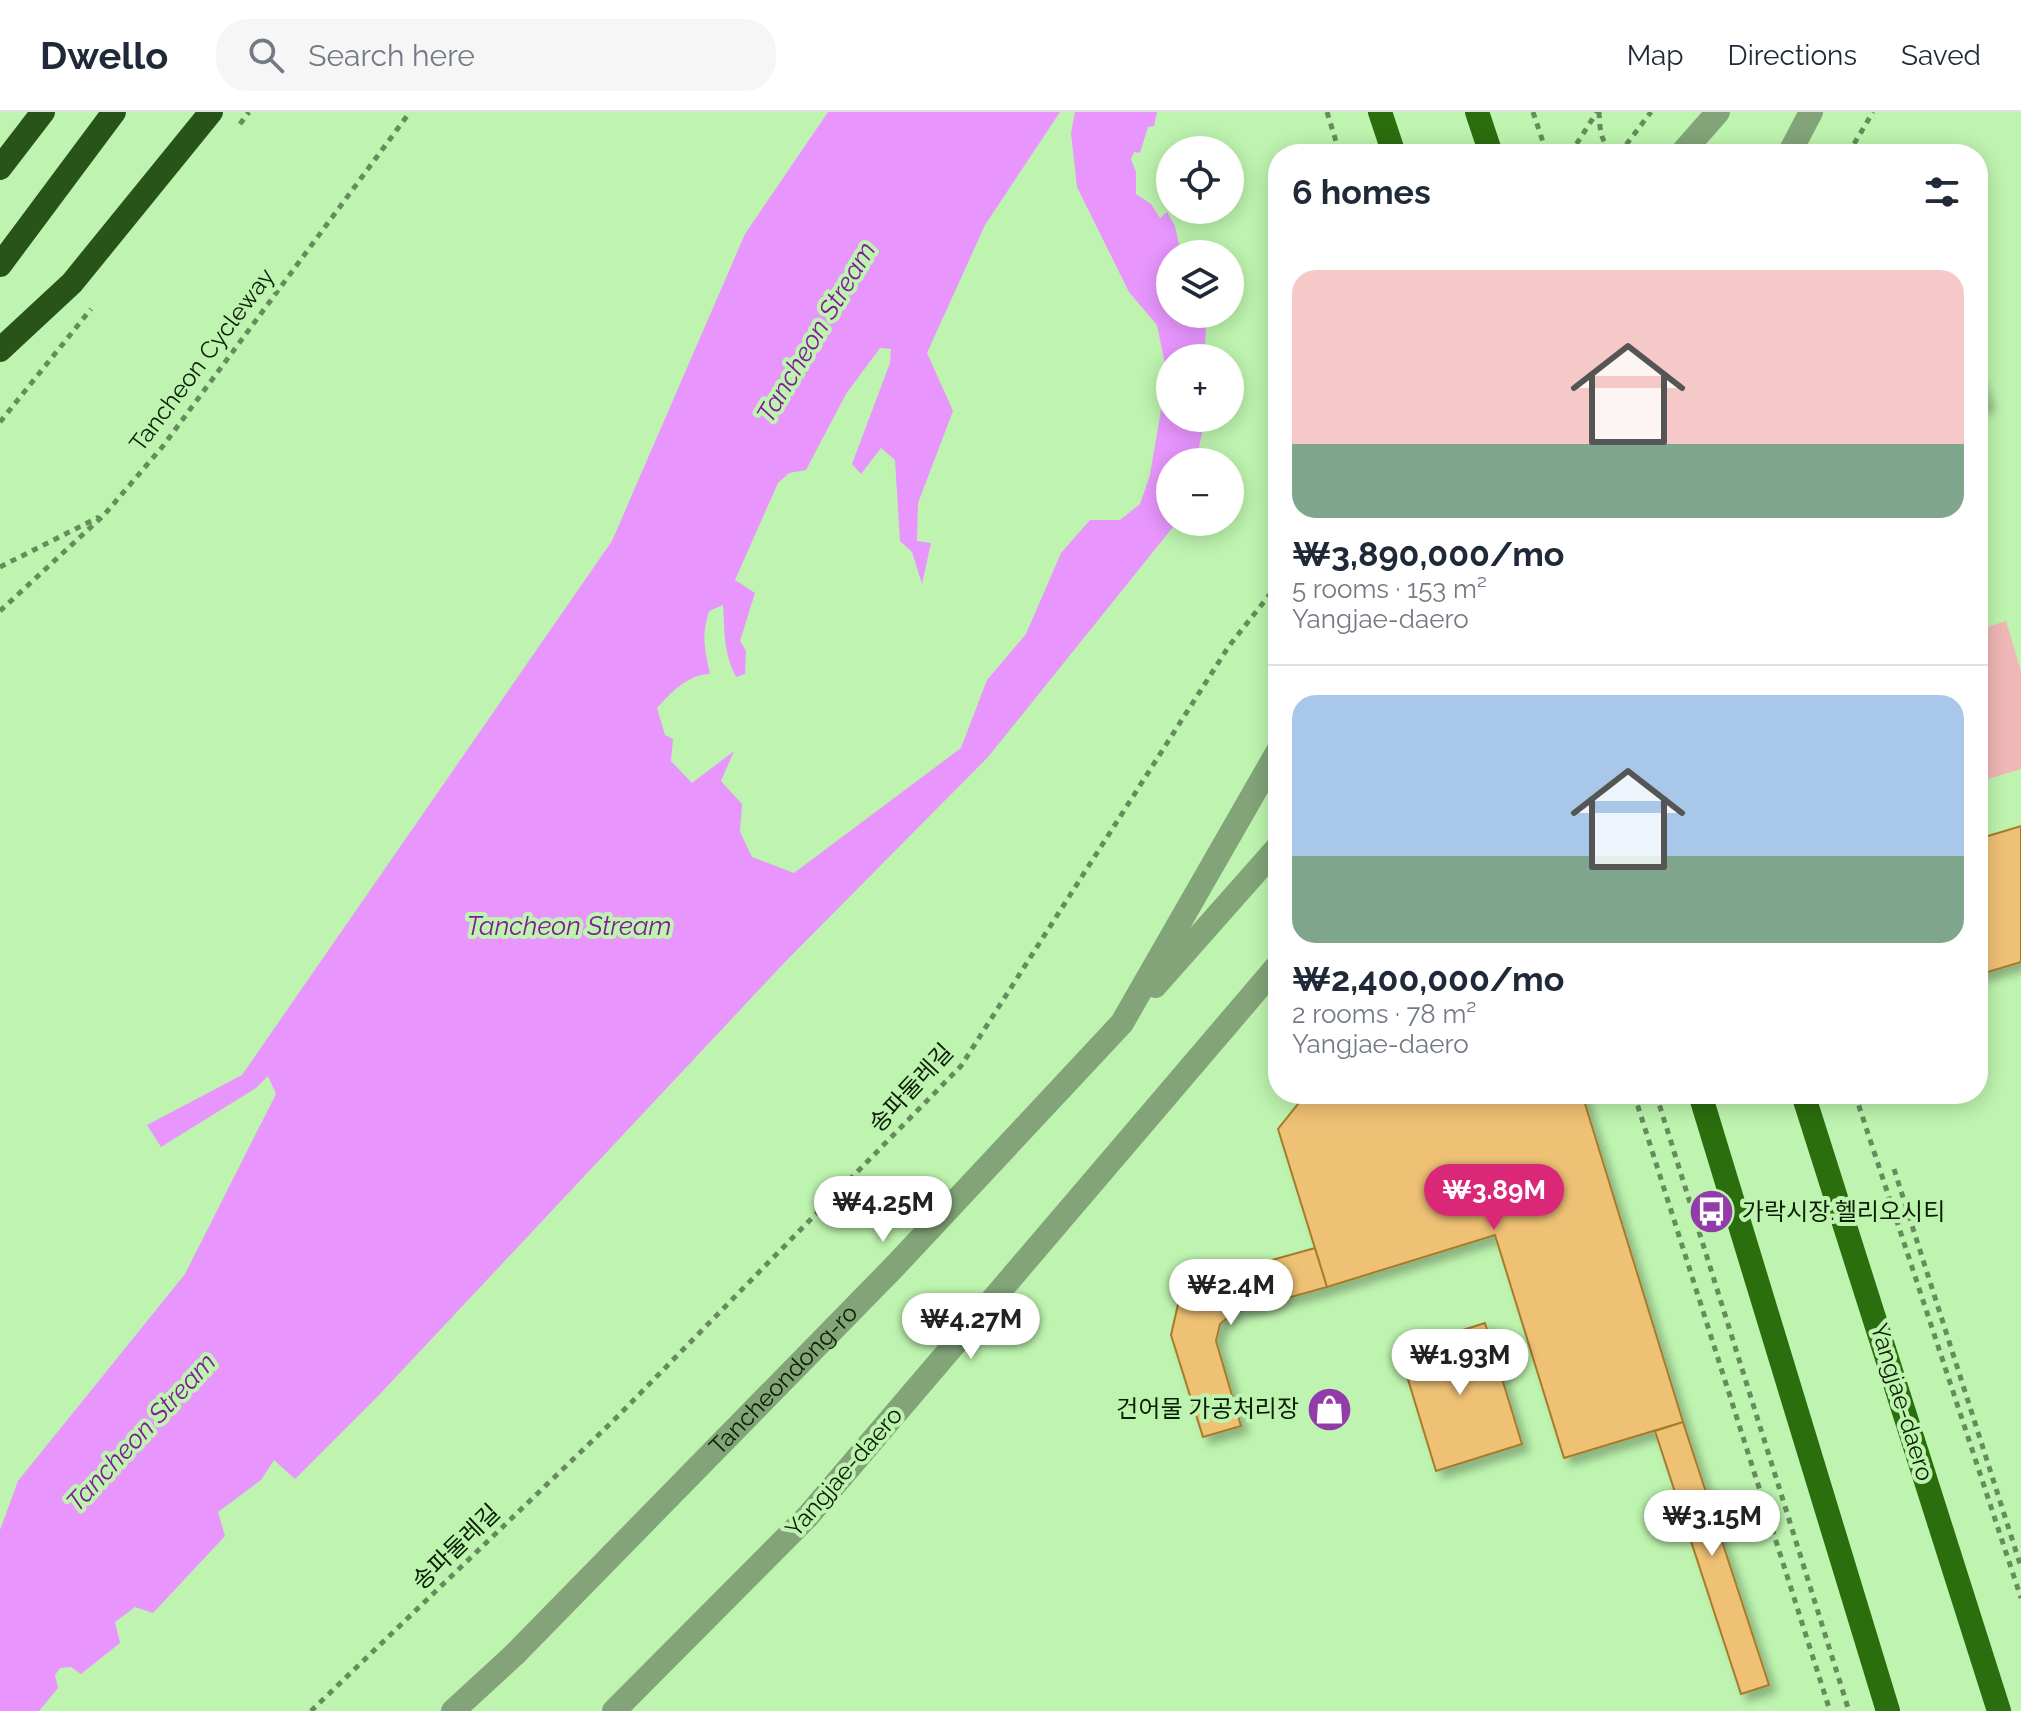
<!DOCTYPE html>
<meta charset="utf-8">
<style>
body{margin:0;font-family:Raleway,"Noto Sans KR",sans-serif;background:#f6f6f7;color:#1f2937;height:100vh;display:flex;flex-direction:column;font-size:30px;white-space:nowrap}
*{box-sizing:border-box;margin:0}
p{font-size:26px;color:#747a83}
.icon{flex:none;width:44px;height:44px;fill:none;stroke:currentColor;stroke-width:2;stroke-linecap:round;stroke-linejoin:round}
.map{position:relative;flex:1;overflow:hidden}
.drawer{position:absolute;left:1268px;top:32px;width:720px;height:960px;display:flex;flex-direction:column;background:#fff;border-radius:32px;box-shadow:0 4px 20px #0003}
.drawer>*{flex:none}
.fabs{position:absolute;left:1156px;top:24px;display:grid;gap:16px}
.fabs a{display:grid;place-items:center;width:88px;height:88px;border-radius:50%;background:#fff;box-shadow:0 4px 20px #0003;font-size:40px}
.price{position:absolute;translate:-50% -68px;padding:0 18px;border-radius:28px;background:#fff;color:#222;font-size:26px;line-height:52px;filter:drop-shadow(0 2px 4px #0008)}
.price::after{content:'';position:absolute;left:50%;top:48px;width:24px;height:18px;margin-left:-12px;background:inherit;clip-path:polygon(0 0,100% 0,50% 100%)}
.price.selected{background:#db2777;color:#fff}
ul{padding:0;list-style:none}
li{display:grid;align-content:center;gap:16px;height:424px;padding:0 24px}
li+li{border-top:2px solid #e0e1e3}
li span{display:grid;place-items:center;height:248px;border-radius:24px;color:#555}
li>.icon{margin-inline-start:auto}
span .icon{width:144px;height:144px;fill:#fffc;stroke-width:1}
li b{font-size:34px}
h2{display:flex;justify-content:space-between;align-items:center;height:96px;padding:0 24px;font-size:34px}
header{display:flex;align-items:center;gap:48px;box-sizing:border-box;height:112px;padding:0 40px;background:#fff;border-bottom:2px solid #e0e1e3}
header strong{font-size:38px}
nav{display:flex;gap:44px;margin-inline-start:auto;font-size:28px}
.search{width:560px;height:72px;background:#f6f6f7;display:flex;align-items:center;gap:20px;box-sizing:border-box;padding:0 28px;border-radius:32px;color:#747a83;font-size:30px}
.map>svg:first-child{display:block}
</style>
<header>
<strong>Dwello</strong>
<div class="search"><svg class="icon" aria-label="search" viewBox="0 0 24 24"><circle cx="10" cy="10" r="6"/><path d="M15 15l6 6"/></svg>Search here</div>
<nav><a>Map</a><a>Directions</a><a>Saved</a></nav>
</header>
<div class="map">
<svg width="2021" height="1599" viewBox="0 0 2021 1599">
<defs>
<filter id="shadow"><feDropShadow dx="7" dy="7" stdDeviation="4" flood-color="#0004"/></filter>
</defs>
<rect width="100%" height="100%" fill="#bef4af"/>
<!-- green -->
<path fill="#efb7b6" d="M2006 509 2021 559V657L1978 670V518Z"/>
<!-- water -->
<path fill="#e896fe" d="M828 0H1060L985 113 927 241 953 299 918 391 917 429 931 431 922 472 912 440 900 429 895 348 881 336 861 362 852 352 890 251 891 237 880 236 846 282 806 358 789 361 778 371 735 468 755 481 740 529 746 539 745 562 736 565C723 540 725 519 723 493L709 499C701 525 705 538 710 562 689 562 671 580 657 596L665 623 673 627 671 649 692 671 734 639 721 669 742 692 740 720 752 745 794 761 961 636 987 568 1026 522 1061 441 1090 408H1120L1140 392 1150 363 1167 262 1157 213 1129 180 1077 75 1071 21 1075 0H1157L1154 14 1148 15 1140 41 1134 40 1131 47 1136 60V82L1151 92 1160 106 1167 100 1175 114 1181 142H1170V202H1203C1210 218 1201 232 1208 246H1170V306H1205L1196 350H1170V410H1177L988 645 784 851 379 1283 295 1367 274 1348 261 1368 218 1400 225 1424 153 1501 135 1495 115 1510 120 1531 81 1562 71 1555 60 1556 55 1563 58 1576 39 1599H0V1418L18 1369 185 1162 276 982 268 964 256 976 161 1035 147 1013 242 963 612 429 745 122Z"/>
<!-- building -->
<path fill="#efc175" stroke="#a67b2c" stroke-width="2" filter="url(#shadow)" d="M1978 263 1987 292 1978 295Z
M2021 714V850L1978 863V727Z
M1306 982H1582L1683 1310 1564 1346 1495 1123 1327 1175 1278 1017Z
M1315 1136 1327 1175 1233 1201 1220 1212 1216 1229 1241 1314 1203 1325 1171 1223 1179 1188 1211 1165Z
M1485 1211 1522 1332 1436 1359 1399 1238Z
M1683 1310 1769 1573 1741 1582 1655 1319Z"/>
<g fill="none" stroke-linecap="round" stroke-linejoin="round">
<!-- path -->
<path stroke="#668b5c" stroke-width="5" stroke-dasharray="6 6" stroke-linecap="butt" d="M1327 0 1340 42
M1533 0 1547 42
M1599 0C1600 18 1600 36 1620 41
M240 12 249 0
M1570 42 1597 0
M1619 42 1651 0
M1848 42 1873 0
M0 310 91 197
M0 455 99 405
M0 499 104 403 163 334 410 0
M1634 982 1830 1599
M1656 982 1849 1599
M1855 982 2021 1486
M1894 1057 2021 1455
M311 1599 615 1307 961 954 1229 534 1278 472"/>
<!-- minor -->
<g stroke="#82a478" stroke-width="24">
<path d="M1681 42 1718 0"/>
<path d="M1789 42 1811 0"/>
<path d="M1155 874 1278 735"/>
<path id="s1" d="M453 1599 514 1543 896 1153 1122 911 1278 639"/>
<path d="M614 1599 808 1404 1278 853"/>
</g>
<!-- major -->
<path stroke="#2b6e0e" stroke-width="24" d="M1380 0 1394 42
M1477 0 1491 42
M1700 982 1888 1599
M1803 982 1999 1599"/>
<!-- highway -->
<path stroke="#28541a" stroke-width="24" d="M0 56 43 0
M0 153 114 0
M0 238 72 171 211 0"/>
</g>
<!-- icons -->
<defs>
<symbol id="bus-disc" viewBox="-11 -11 22 22"><circle r="9.5" fill="#933ca9" stroke="#bef4af"/><path d="M-5-6H5V4H4V6H2V4H-2V6H-4V4H-5ZM-3.5-4V0h7V-4ZM-3.5 1.2v1.5H-2V1.2ZM2 1.2v1.5H3.5V1.2Z" fill="#fff"/></symbol>
<symbol id="shop-disc" viewBox="-11 -11 22 22"><circle r="9.5" fill="#933ca9" stroke="#bef4af"/><path d="M-5-2.5h2.3a2.7 3.5 0 0 1 5.4 0H5L5.5 6h-11ZM-1.5-2.5h3a1.5 2.3 0 0 0-3 0Z" fill="#fff"/></symbol>
</defs>
<g fill-rule="evenodd">
<use href="#bus-disc" x="1686" y="1074" width="51" height="51"/>
<use href="#shop-disc" x="1304" y="1272" width="51" height="51"/>
</g>
<g text-anchor="middle" stroke-width="8" stroke-linejoin="round" paint-order="stroke">
<!-- street labels -->
<g font-size="24" fill="#0b1f05" stroke="#bef4af">
<text transform="translate(202 248) rotate(-53)" y="8">Tancheon Cycleway</text>
<text transform="translate(911 976) rotate(-47)" y="8">송파둘레길</text>
<text dy="8" stroke="none"><textPath href="#s1" startOffset="468">Tancheondong-ro</textPath></text>
<text transform="translate(1902 1290) rotate(73)" y="8">Yangjae-daero</text>
<text transform="translate(844 1360) rotate(-49)" y="8">Yangjae-daero</text>
<text transform="translate(456 1435) rotate(-44)" y="8">송파둘레길</text>
</g>
<!-- poi labels -->
<g font-size="24" fill="#0b1f05" stroke="#bef4af" text-anchor="start">
<text x="1742" y="1108">가락시장.헬리오시티</text>
<text x="1299" y="1305" text-anchor="end">건어물 가공처리장</text>
</g>
<!-- water labels -->
<g font-size="26" font-style="italic" fill="#801a98" stroke="#bef4af">
<text transform="translate(816 220) rotate(-59)" y="9">Tancheon Stream</text>
<text x="569" y="823">Tancheon Stream</text>
<text transform="translate(141 1320) rotate(-47)" y="9">Tancheon Stream</text>
</g>
</g>
</svg>
<div class="fabs">
<a><svg class="icon" aria-label="locate" viewBox="0 0 24 24"><circle cx="12" cy="12" r="6"/><path d="M12 2v4M12 18v4M2 12h4M18 12h4"/></svg></a>
<a><svg class="icon" aria-label="layers" viewBox="0 0 24 24"><path d="M12 4l9 5-9 5-9-5zM3 14l9 5 9-5"/></svg></a>
<a>+</a>
<a>−</a>
</div>
<b class="price selected" style="left:1494px;top:1120px">₩3.89M</b>
<b class="price" style="left:883px;top:1132px">₩4.25M</b>
<b class="price" style="left:1231px;top:1215px">₩2.4M</b>
<b class="price" style="left:971px;top:1249px">₩4.27M</b>
<b class="price" style="left:1460px;top:1285px">₩1.93M</b>
<b class="price" style="left:1712px;top:1446px">₩3.15M</b>
<section class="drawer">
<h2>6 homes<svg class="icon" aria-label="filters" viewBox="0 0 24 24"><path d="M4 7h16M4 17h16"/><circle cx="9" cy="7" r="2"/><circle cx="15" cy="17" r="2"/></svg></h2>
<ul>
<li><span style="background:linear-gradient(#f6c9c9 70%,#7fa58c 0)"><svg class="icon" aria-label="home" viewBox="0 0 24 24"><path d="M3 11l9-7 9 7M6 9v11h12V9"/></svg></span><div><b>₩3,890,000/mo</b><p>5 rooms · 153 m²</p><p>Yangjae-daero</p></div></li>
<li><span style="background:linear-gradient(#a9c7e8 65%,#7fa58c 0)"><svg class="icon" aria-label="home" viewBox="0 0 24 24"><path d="M3 11l9-7 9 7M6 9v11h12V9"/></svg></span><div><b>₩2,400,000/mo</b><p>2 rooms · 78 m²</p><p>Yangjae-daero</p></div></li>
</ul>
</section>
</div>
